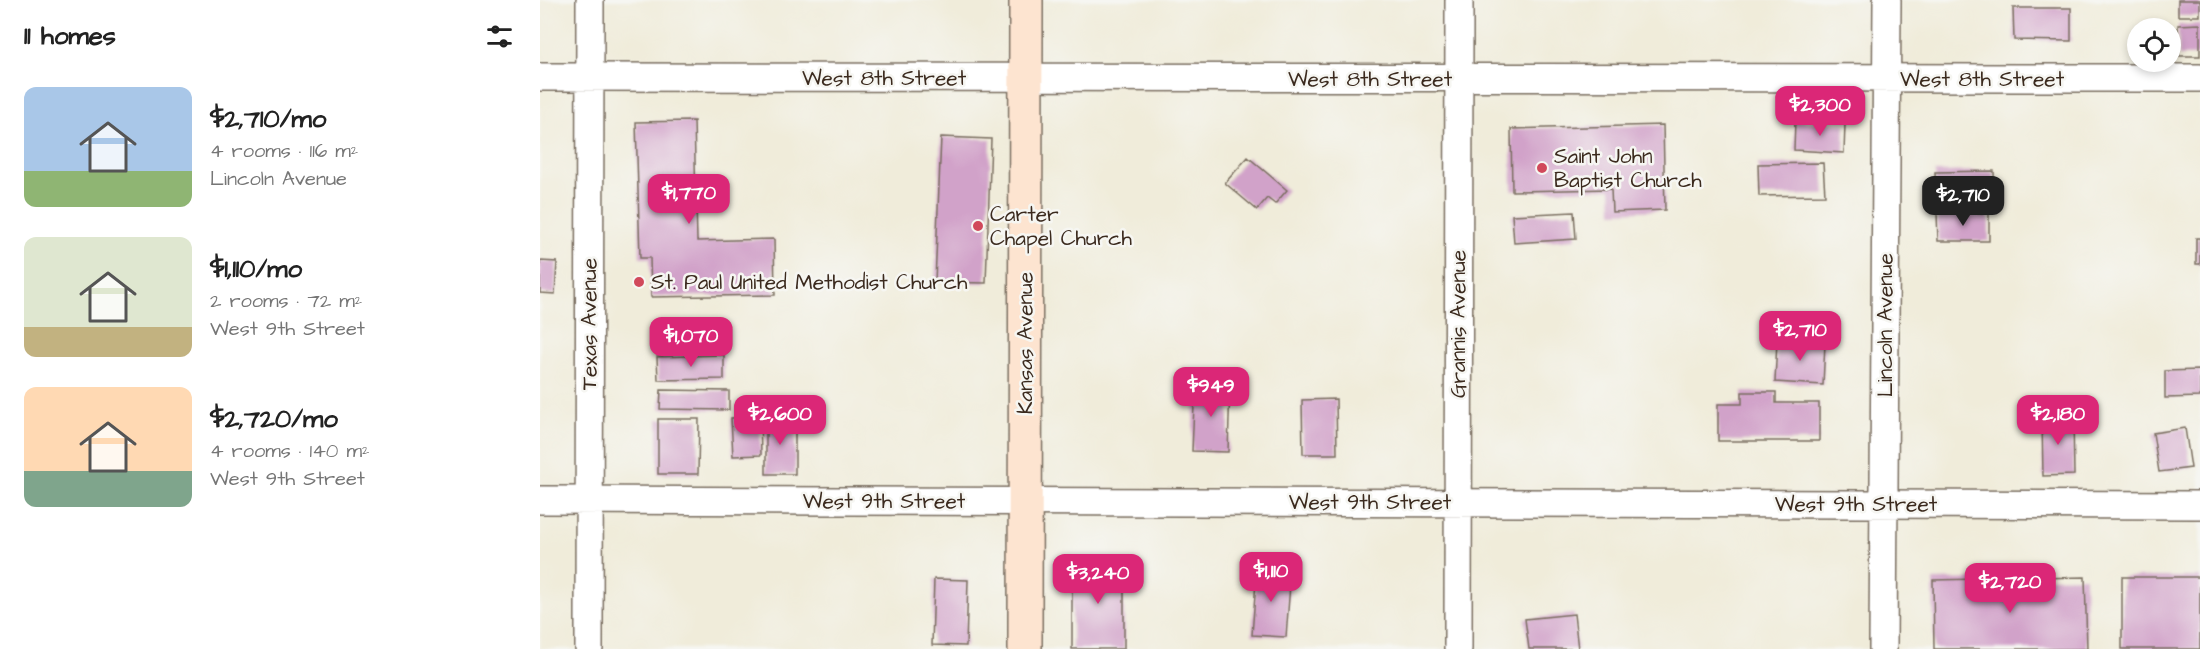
<!DOCTYPE html>
<meta charset="utf-8">
<style>
body{margin:0;font-family:"Architects Daughter",sans-serif;background:#f2f2f2;color:#222;height:100vh;display:flex;flex-direction:column;font-size:22px;white-space:nowrap}
*{box-sizing:border-box;margin:0}
p{font-size:20px;color:#767676}
.icon{flex:none;width:33px;height:33px;fill:none;stroke:currentColor;stroke-width:2;stroke-linecap:round;stroke-linejoin:round}
.map{position:relative;flex:1;overflow:hidden}
.sheet{display:flex;flex-direction:column;background:#fff;width:540px}
.sheet>*{flex:none}
.fabs{position:absolute;left:1587px;top:18px;display:grid;gap:12px}
.fabs a{display:grid;place-items:center;width:54px;height:54px;border-radius:50%;background:#fff;box-shadow:0 3px 9px #0003;font-size:30px}
.price{position:absolute;translate:-50% -51px;padding:0 14px;border-radius:12px;background:#db2777;color:#fff;font-size:20px;line-height:39px;filter:drop-shadow(0 2px 3px #0008)}
.price::after{content:'';position:absolute;left:50%;top:36px;width:18px;height:14px;margin-left:-9px;background:inherit;clip-path:polygon(0 0,100% 0,50% 100%)}
.price.on{background:#222;color:#fff}
ul{padding:0;list-style:none}
li{display:flex;align-items:center;gap:18px;height:150px;padding:0 24px}
li span{display:grid;place-items:center;flex:none;width:168px;height:120px;border-radius:12px;color:#555}
li>.icon{margin-inline-start:auto}
span .icon{width:72px;height:72px;fill:#fffc;stroke-width:1}
li b{font-size:26px}
h2{display:flex;justify-content:space-between;align-items:center;height:72px;padding:0 24px;font-size:26px}
main{display:flex;flex:1;min-height:0}
.map>svg:first-child{display:block}
</style>
<main>
<section class="sheet">
<h2>11 homes<svg class="icon" aria-label="filters" viewBox="0 0 24 24"><path d="M4 7h16M4 17h16"/><circle cx="9" cy="7" r="2"/><circle cx="15" cy="17" r="2"/></svg></h2>
<ul>
<li><span style="background:linear-gradient(#a9c7e8 70%,#8fb573 0)"><svg class="icon" aria-label="home" viewBox="0 0 24 24"><path d="M3 11l9-7 9 7M6 9v11h12V9"/></svg></span><div><b>$2,710/mo</b><p>4 rooms · 116 m²</p><p>Lincoln Avenue</p></div></li>
<li><span style="background:linear-gradient(#dfe7d0 75%,#c2b280 0)"><svg class="icon" aria-label="home" viewBox="0 0 24 24"><path d="M3 11l9-7 9 7M6 9v11h12V9"/></svg></span><div><b>$1,110/mo</b><p>2 rooms · 72 m²</p><p>West 9th Street</p></div></li>
<li><span style="background:linear-gradient(#ffd9b3 70%,#7fa58c 0)"><svg class="icon" aria-label="home" viewBox="0 0 24 24"><path d="M3 11l9-7 9 7M6 9v11h12V9"/></svg></span><div><b>$2,720/mo</b><p>4 rooms · 140 m²</p><p>West 9th Street</p></div></li>
</ul>
</section>
<div class="map">
<svg width="1660" height="649" viewBox="0 0 1660 649">
<rect width="100%" height="100%" fill="#f6f6f2"/>
<filter id="ink" filterUnits="userSpaceOnUse"><feTurbulence type="fractalNoise" baseFrequency=".0167" numOctaves="2"/><feDisplacementMap in="SourceGraphic" scale="12" xChannelSelector="R" yChannelSelector="G"/><feConvolveMatrix kernelMatrix="1 2 1 2 8 2 1 2 1" color-interpolation-filters="sRGB"/></filter>
<filter id="wash" filterUnits="userSpaceOnUse"><feTurbulence type="fractalNoise" baseFrequency=".008" numOctaves="4" result="noise"/><feDisplacementMap in="SourceGraphic" scale="24" xChannelSelector="R" yChannelSelector="G"/><feGaussianBlur stdDeviation="1.35" result="paint"/><feColorMatrix in="noise" values="0 0 0 0 0 0 0 0 0 0 0 0 0 0 0 0 0 1.4 0 .05"/><feComposite in="paint" operator="in"/></filter>
<g filter="url(#wash)">
<rect width="100%" height="100%" fill="#f0ecda"/>
<g id="blocks">
<!-- building -->
<path fill="#d1a2c9" d="M1638 0H1660V16H1638Z
M1473 8H1531V41L1474 40Z
M1660 24V56H1639L1638 25Z
M154 121 157 241 234 239 235 295 111 297 110 258H100L96 122Z
M1255 121 1305 124 1304 153 1254 150Z
M1123 125 1125 210 1072 212 1071 189 972 191 971 129Z
M401 137 451 139 446 283 395 282Z
M708 157 747 190 735 204 727 198 717 210 685 183Z
M1283 163 1285 195 1219 196 1218 164Z
M1454 171 1455 208 1396 209 1395 172Z
M1034 212 1036 239 974 243 972 215Z
M1397 213H1449V241H1398Z
M1656 238H1660V264H1656Z
M0 261 17 262 15 294 0 293Z
M1237 340 1285 343 1283 385 1235 382Z
M184 355V379L118 380 117 357Z
M1660 370V397L1625 398V371Z
M655 383 690 384 688 452 652 451Z
M121 390 189 391V410L120 409Z
M1202 392H1236V403H1279V441H1178V404H1202Z
M796 399 797 454H763L762 400Z
M220 417 221 455 193 456 191 418Z
M1502 417H1533L1534 475 1503 476Z
M118 419H159L158 474H118Z
M226 419H255V474H226Z
M1645 428 1651 468 1619 472 1613 433Z
M532 561H584V649H532Z
M717 568 751 571 746 637 712 635Z
M1545 577 1547 649H1394L1393 580Z
M1582 577H1660V649H1582Z
M394 579 428 580 426 646 392 645Z
M1034 614 1038 649H989L985 619Z"/>
</g>
</g>
<g filter="url(#ink)">
<use href="#blocks" fill-opacity="0" stroke="#7a6e60" stroke-width="1.5"/>
<g fill="none" stroke-linecap="round" stroke-linejoin="round">
<defs>
<path id="street" d="M0 77 1660 78
M0 500 1660 505
M49 649 50 0
M918 649 919 0
M1343 649 1347 0"/>
<path id="secondary" d="M485 649 486 0"/>
</defs>
<!-- street casing -->
<use href="#street" stroke="#7a6e60" stroke-width="30"/>
<!-- secondary casing -->
<use href="#secondary" stroke="#7a6e60" stroke-width="36"/>
<!-- street -->
<use href="#street" stroke="#fff" stroke-width="27"/>
<!-- secondary -->
<use href="#secondary" stroke="#fde4d0" stroke-width="33"/>
</g>
</g>
<!-- markers -->
<g fill="#d1495b" stroke="#f6f6f2" stroke-width="2">
<circle cx="1002" cy="168" r="6"/>
<circle cx="438" cy="226" r="6"/>
<circle cx="99" cy="282" r="6"/>
</g>
<g text-anchor="middle" stroke-width="5" stroke-linejoin="round" paint-order="stroke">
<!-- street labels -->
<g font-size="21" fill="#3b2a1e" stroke="#f6f6f2">
<text x="344" y="85">West 8th Street</text>
<text x="830" y="86">West 8th Street</text>
<text x="1442" y="86">West 8th Street</text>
<text transform="translate(49 324) rotate(-90)" y="7">Texas Avenue</text>
<text transform="translate(918 324) rotate(-90)" y="7">Grannis Avenue</text>
<text transform="translate(1345 325) rotate(-90)" y="7">Lincoln Avenue</text>
<text transform="translate(485 343) rotate(-90)" y="7">Kansas Avenue</text>
<text x="344" y="508">West 9th Street</text>
<text x="830" y="509">West 9th Street</text>
<text x="1316" y="511">West 9th Street</text>
</g>
<!-- poi labels -->
<g font-size="21" fill="#3b2a1e" stroke="#f6f6f2" text-anchor="start">
<text x="1014" y="163">Saint John<tspan x="1014" dy="24">Baptist Church</tspan></text>
<text x="450" y="221">Carter<tspan x="450" dy="24">Chapel Church</tspan></text>
<text x="111" y="289">St. Paul United Methodist Church</text>
</g>
</g>
</svg>
<div class="fabs">
<a><svg class="icon" aria-label="locate" viewBox="0 0 24 24"><circle cx="12" cy="12" r="6"/><path d="M12 2v4M12 18v4M2 12h4M18 12h4"/></svg></a>
</div>
<b class="price" style="left:1280px;top:137px">$2,300</b>
<b class="price" style="left:149px;top:225px">$1,770</b>
<b class="price on" style="left:1423px;top:227px">$2,710</b>
<b class="price" style="left:1260px;top:362px">$2,710</b>
<b class="price" style="left:151px;top:368px">$1,070</b>
<b class="price" style="left:671px;top:418px">$949</b>
<b class="price" style="left:240px;top:446px">$2,600</b>
<b class="price" style="left:1518px;top:446px">$2,180</b>
<b class="price" style="left:731px;top:603px">$1,110</b>
<b class="price" style="left:558px;top:605px">$3,240</b>
<b class="price" style="left:1470px;top:614px">$2,720</b>
</div>
</main>
